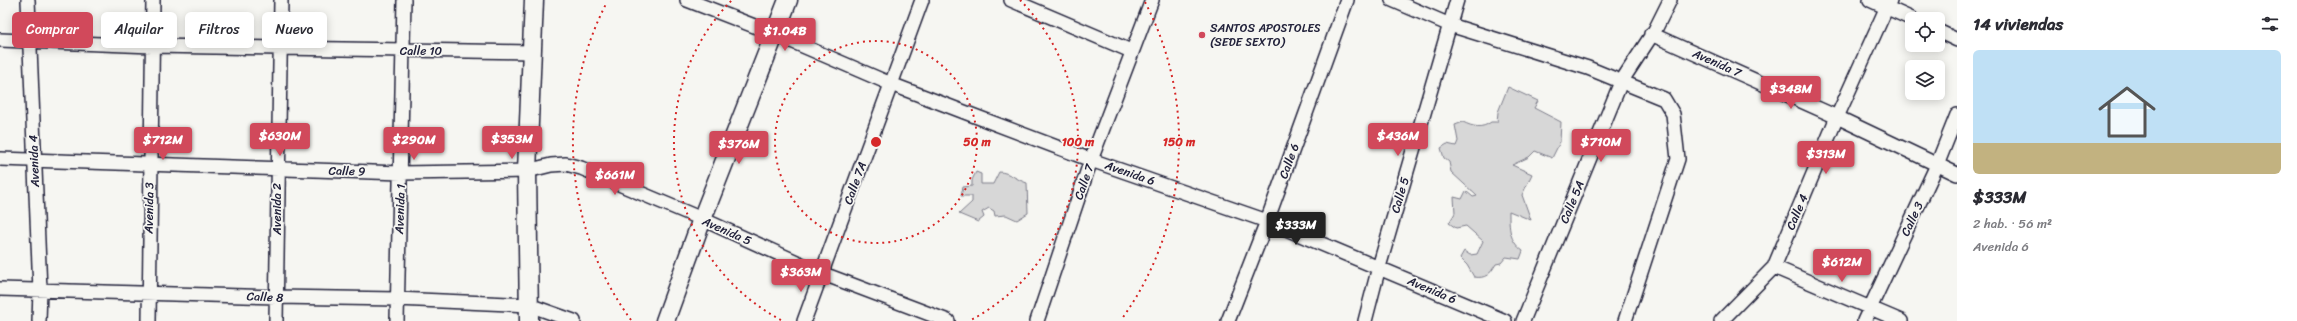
<!DOCTYPE html>
<html lang="es">
<meta charset="utf-8">
<style>
body{margin:0;font-family:Sriracha,sans-serif;background:#f7f7f7;color:#2b2b33;height:100vh;display:flex;flex-direction:column;font-size:15px;white-space:nowrap}
*{box-sizing:border-box;margin:0}
p{font-size:13px;color:#7c7c81}
.icon{flex:none;width:22px;height:22px;fill:none;stroke:currentColor;stroke-width:2;stroke-linecap:round;stroke-linejoin:round}
.map{position:relative;flex:1;overflow:hidden}
.details{display:flex;flex-direction:column;background:#fff;width:340px}
.details>*{flex:none}
.banner{position:absolute;left:12px;top:12px;width:380px;height:36px;display:flex;gap:8px}
.tools{position:absolute;left:1905px;top:12px;display:grid;gap:8px}
.tools a{display:grid;place-items:center;width:40px;height:40px;border-radius:6px;background:#fff;box-shadow:0 2px 10px #0003;font-size:20px}
.price{position:absolute;translate:-50% -34px;padding:0 9px;border-radius:4px;background:#d1495b;color:#fff;font-size:13px;line-height:26px;filter:drop-shadow(0 1px 2px #0008)}
.price::after{content:'';position:absolute;left:50%;top:24px;width:12px;height:9px;margin-left:-6px;background:inherit;clip-path:polygon(0 0,100% 0,50% 100%)}
.price.selected{background:#222;color:#fff}
ul{padding:0;list-style:none}
li{display:grid;align-content:center;gap:8px;height:212px;padding:0 16px}
li span{display:grid;place-items:center;height:124px;border-radius:6px;color:#555}
li>.icon{margin-inline-start:auto}
span .icon{width:72px;height:72px;fill:#fffc;stroke-width:1}
li b{font-size:17px}
h2{display:flex;justify-content:space-between;align-items:center;height:48px;padding:0 16px;font-size:17px}
.tag{padding:0 14px;border-radius:6px;background:#fff;box-shadow:0 2px 10px #0003;font-size:14px;line-height:36px}
.tag.selected{background:#d1495b;color:#fff}
main{display:flex;flex:1;min-height:0}
.map>svg:first-child{display:block}
</style>
<main>
<div class="map">
<svg width="1957" height="321" viewBox="0 0 1957 321">
<rect width="100%" height="100%" fill="#f6f6f2"/>
<filter id="ink" filterUnits="userSpaceOnUse"><feTurbulence type="fractalNoise" baseFrequency=".025" numOctaves="2"/><feDisplacementMap in="SourceGraphic" scale="8" xChannelSelector="R" yChannelSelector="G"/><feConvolveMatrix kernelMatrix="1 2 1 2 8 2 1 2 1" color-interpolation-filters="sRGB"/></filter>
<g filter="url(#ink)">
<!-- park -->
<path fill="#d7d7d7" stroke="#7c7c89" d="M1508 87 1538 101 1534 108 1561 122 1560 142 1552 158 1535 151 1529 157 1512 165 1532 174 1522 195 1531 220 1509 211C1509 228 1509 241 1523 251L1520 259 1506 257 1501 263 1496 264C1490 274 1486 279 1474 277L1467 265 1460 258 1464 251 1470 255 1477 254 1483 241 1466 226 1456 228 1449 223 1455 213 1454 197 1462 199 1466 191 1473 197 1477 196 1451 172 1449 162 1444 158 1441 148 1447 144 1456 146 1458 141 1455 125 1463 122C1473 127 1482 129 1491 122H1497L1498 112Z
M976 172 981 174V184H993L999 172C1009 172 1017 180 1027 183L1028 213 1017 220 1006 215 995 216 994 211 989 208 982 212 984 217 978 222 959 214 972 202V196H961L963 187 972 186V180Z"/>
<g fill="none" stroke-linecap="round" stroke-linejoin="round">
<defs>
<path id="street" d="M28 0 40 290 39 321
M687 0 775 34 891 84 980 118 1091 160 1267 221 1505 321
M1011 0 1131 51
M1392 0 1450 25 1588 68 1664 99 1673 114 1678 159 1625 321
M1870 0 1912 19
M1938 31 1957 40
M1651 34 1837 117 1957 174
M0 40 152 46 531 52
M0 159 401 173 527 171 551 165 566 164 581 168 702 219 821 273 948 321
M1774 267 1901 321
M0 289 277 297 397 299 529 305 574 321
M149 321 153 0
M276 321 281 0
M397 321 404 0
M804 321 922 0
M1037 321 1091 160 1152 0
M1228 321 1267 221 1347 0
M1365 321 1379 267 1457 0
M1523 321 1621 82 1655 30 1670 0
M1721 321 1774 267 1837 117 1890 0
M1864 321 1937 165 1957 115"/>
<path id="secondary" d="M529 321 527 171 534 0
M665 321 702 219 788 0"/>
</defs>
<!-- street casing -->
<use href="#street" stroke="#22223b" stroke-width="16"/>
<!-- secondary casing -->
<use href="#secondary" stroke="#22223b" stroke-width="21"/>
<!-- street -->
<use href="#street" stroke="#f6f6f2" stroke-width="13"/>
<!-- secondary -->
<use href="#secondary" stroke="#f6f6f2" stroke-width="18"/>
</g>
</g>
<!-- distance rings -->
<g fill="none" stroke="#d62828" stroke-width="2" stroke-dasharray="2 4">
<circle cx="876" cy="142" r="101"/>
<path d="M781 320A202 202 0 0 1 732 0M1020 0A202 202 0 0 1 971 320"/>
<path d="M631 320A303 303 0 0 1 607 2M1145 2A303 303 0 0 1 1121 320"/>
</g>
<!-- markers -->
<circle fill="#d1495b" stroke="#f6f6f2" stroke-width="1.5" cx="1202" cy="35" r="4"/>
<g text-anchor="middle" stroke-width="3.5" stroke-linejoin="round" paint-order="stroke">
<!-- poi labels -->
<g font-size="12" fill="#22223b" stroke="#f6f6f2" text-anchor="start">
<text x="1210" y="32">SANTOS APOSTOLES<tspan x="1210" dy="14">(SEDE SEXTO)</tspan></text>
</g>
<!-- street labels -->
<g font-size="12" fill="#22223b" stroke="#f6f6f2">
<text x="421" y="55">Calle 10</text>
<text transform="translate(1717 63) rotate(24)" y="4">Avenida 7</text>
<text transform="translate(34 161) rotate(-92)" y="4">Avenida 4</text>
<text transform="translate(1289 161) rotate(-70)" y="4">Calle 6</text>
<text transform="translate(347 171) rotate(1)" y="4">Calle 9</text>
<text transform="translate(1130 173) rotate(19)" y="4">Avenida 6</text>
<text transform="translate(1084 182) rotate(-71)" y="4">Calle 7</text>
<text transform="translate(855 183) rotate(-70)" y="4">Calle 7A</text>
<text transform="translate(1400 195) rotate(-74)" y="4">Calle 5</text>
<text transform="translate(1572 202) rotate(-68)" y="4">Calle 5A</text>
<text transform="translate(149 208) rotate(-89)" y="4">Avenida 3</text>
<text transform="translate(277 209) rotate(-90)" y="4">Avenida 2</text>
<text transform="translate(400 209) rotate(-88)" y="4">Avenida 1</text>
<text transform="translate(1797 212) rotate(-67)" y="4">Calle 4</text>
<text transform="translate(1912 219) rotate(-65)" y="4">Calle 3</text>
<text transform="translate(727 231) rotate(24)" y="4">Avenida 5</text>
<text transform="translate(1432 290) rotate(23)" y="4">Avenida 6</text>
<text transform="translate(265 297) rotate(2)" y="4">Calle 8</text>
</g>
</g>
<circle cx="876" cy="142" r="6" fill="#d62828" stroke="#f6f6f2" stroke-width="2"/>
<g font-size="12" text-anchor="middle" font-weight="bold" fill="#d62828" stroke="#f6f6f2" stroke-width="3.5" stroke-linejoin="round" paint-order="stroke">
<text x="977" y="146">50 m</text>
<text x="1078" y="146">100 m</text>
<text x="1179" y="146">150 m</text>
</g>
</svg>
<div class="tools">
<a><svg class="icon" aria-label="locate" viewBox="0 0 24 24"><circle cx="12" cy="12" r="6"/><path d="M12 2v4M12 18v4M2 12h4M18 12h4"/></svg></a>
<a><svg class="icon" aria-label="layers" viewBox="0 0 24 24"><path d="M12 4l9 5-9 5-9-5zM3 14l9 5 9-5"/></svg></a>
</div>
<b class="price" style="left:785px;top:52px">$1.04B</b>
<b class="price" style="left:1791px;top:110px">$348M</b>
<b class="price" style="left:280px;top:157px">$630M</b>
<b class="price" style="left:1398px;top:157px">$436M</b>
<b class="price" style="left:512px;top:160px">$353M</b>
<b class="price" style="left:163px;top:161px">$712M</b>
<b class="price" style="left:414px;top:161px">$290M</b>
<b class="price" style="left:1601px;top:163px">$710M</b>
<b class="price" style="left:739px;top:165px">$376M</b>
<b class="price" style="left:1826px;top:175px">$313M</b>
<b class="price" style="left:615px;top:196px">$661M</b>
<b class="price selected" style="left:1296px;top:246px">$333M</b>
<b class="price" style="left:1842px;top:283px">$612M</b>
<b class="price" style="left:801px;top:293px">$363M</b>
<div class="banner">
<a class="tag selected">Comprar</a>
<a class="tag">Alquilar</a>
<a class="tag">Filtros</a>
<a class="tag">Nuevo</a>
</div>
</div>
<section class="details">
<h2>14 viviendas<svg class="icon" aria-label="filters" viewBox="0 0 24 24"><path d="M4 7h16M4 17h16"/><circle cx="9" cy="7" r="2"/><circle cx="15" cy="17" r="2"/></svg></h2>
<ul>
<li><span style="background:linear-gradient(#bfe0f5 75%,#c2b280 0)"><svg class="icon" aria-label="home" viewBox="0 0 24 24"><path d="M3 11l9-7 9 7M6 9v11h12V9"/></svg></span><div><b>$333M</b><p>2 hab. · 56 m²</p><p>Avenida 6</p></div></li>
</ul>
</section>
</main>
